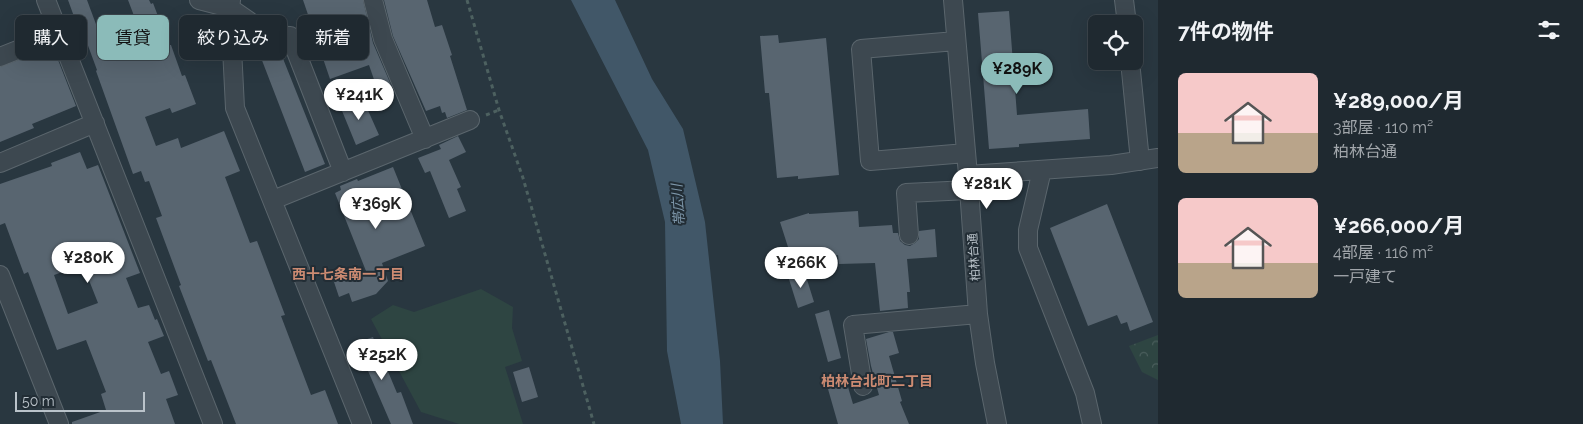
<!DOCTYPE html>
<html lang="ja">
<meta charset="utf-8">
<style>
body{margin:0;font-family:Raleway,"Noto Sans JP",sans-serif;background:#2c353c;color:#f1f3f6;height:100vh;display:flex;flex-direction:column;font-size:19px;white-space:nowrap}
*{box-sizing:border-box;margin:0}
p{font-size:16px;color:#a1a6ab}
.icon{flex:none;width:28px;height:28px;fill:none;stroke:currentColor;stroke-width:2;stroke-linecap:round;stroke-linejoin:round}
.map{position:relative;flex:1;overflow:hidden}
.drawer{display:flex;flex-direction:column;background:#1f2930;width:425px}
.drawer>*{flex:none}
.top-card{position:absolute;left:15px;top:15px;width:475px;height:45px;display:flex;gap:10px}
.controls{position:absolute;left:1088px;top:15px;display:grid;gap:10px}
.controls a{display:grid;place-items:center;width:55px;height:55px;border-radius:8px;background:#1f2930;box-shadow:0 5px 20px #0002,0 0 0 1px #3c454c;font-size:25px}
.scale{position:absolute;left:15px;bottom:12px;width:130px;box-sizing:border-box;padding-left:5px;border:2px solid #bac3ca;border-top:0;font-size:14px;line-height:18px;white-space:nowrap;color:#bac3ca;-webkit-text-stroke:4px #222d35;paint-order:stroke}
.price{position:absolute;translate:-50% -42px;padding:0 11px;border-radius:18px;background:#fff;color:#222;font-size:16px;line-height:32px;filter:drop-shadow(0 1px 2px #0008)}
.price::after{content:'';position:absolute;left:50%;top:30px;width:15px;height:11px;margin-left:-8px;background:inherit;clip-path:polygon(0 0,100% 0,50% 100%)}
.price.on{background:#8bbbb9;color:#111}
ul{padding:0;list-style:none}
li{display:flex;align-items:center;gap:15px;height:125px;padding:0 20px}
li span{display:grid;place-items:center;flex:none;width:140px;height:100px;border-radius:8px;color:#555}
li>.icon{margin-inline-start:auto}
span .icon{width:60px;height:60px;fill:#fffc;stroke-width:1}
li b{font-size:21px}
h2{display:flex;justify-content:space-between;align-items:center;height:60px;padding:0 20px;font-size:21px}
.pill{padding:0 18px;border-radius:8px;background:#1f2930;box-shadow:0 5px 20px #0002,0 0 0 1px #3c454c;font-size:18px;line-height:45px}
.pill.on{background:#8bbbb9;color:#111}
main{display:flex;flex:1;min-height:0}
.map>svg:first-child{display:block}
</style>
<main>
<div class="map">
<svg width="1158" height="424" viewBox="0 0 1158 424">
<defs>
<pattern id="park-crowns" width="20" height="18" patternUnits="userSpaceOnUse" patternTransform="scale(1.25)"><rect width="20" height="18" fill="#2e4542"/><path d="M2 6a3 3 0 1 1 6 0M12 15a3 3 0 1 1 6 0" fill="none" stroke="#4a5e5c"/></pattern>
</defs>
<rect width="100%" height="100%" fill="#293740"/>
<!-- grass -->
<path fill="#2e4542" d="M481 289 513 307 512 328 522 361 505 367 523 424H459L421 412 371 319 393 305 414 312Z"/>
<!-- park -->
<path fill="url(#park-crowns)" d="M1158 335V380L1142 372 1129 346Z"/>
<!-- water -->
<path fill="#415768" d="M571 0H615L652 79 683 129 705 222 720 361 723 424H681L667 351 665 222 648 150Z"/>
<!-- building -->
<path fill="#586570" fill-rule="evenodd" d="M68 0H87L100 35 136 21 128 0H149L151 4 153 3 169 45H171L182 76 185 75 196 104 172 113 170 108 145 117 156 146 178 138 181 148 224 131 240 171 225 177 250 243 257 241 285 315 281 316 311 395 325 390 338 424H236L211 360 208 361 179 286 181 285 156 218 162 216 149 181 145 182 141 171 133 174 96 71 97 70 83 32 80 33Z
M303 0H363L373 43 394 92 380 97 369 65 330 79Z
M384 0H427L435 27 442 25 452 55 450 56 467 110 447 118 445 112 442 113 440 106 426 111 393 36Z
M1009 11 1017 115 1088 109 1090 139 1019 144V147L989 149 978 13Z
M778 35 779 43 826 38 839 175 798 179V176L777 178 769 93H765L760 36Z
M268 46H278L325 164 305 172 258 50Z
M53 47 76 106 32 124 34 128 0 142V67Z
M362 97 379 135 356 145 340 106Z
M458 136 466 152 449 160 461 187 457 189 466 211 449 218 430 171 425 173 418 158 441 149 439 145Z
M80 152 87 169 98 165 140 273 126 278 138 308 149 305 155 320 157 319 164 336 148 342 161 374 169 371 178 395 166 399 175 424H72V422L106 410 101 394 106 392 86 340 57 350 28 272 24 274 5 223 0 225V184L52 166 51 163ZM83 265 98 303 68 314 54 275Z
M393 167 425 246 382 263 388 281 376 294 352 302 349 293 339 297 334 282 366 271 335 193 341 190 340 186 357 179 358 181Z
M1107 204 1153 322 1130 331 1127 322 1121 324 1117 315 1088 326 1050 228Z
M858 211 859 227 892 225 893 233H898L900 241 905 245 910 246 915 243 919 239V231L935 229 937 257 907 259 910 292H907L908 308 880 311 875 263 839 264 838 255 795 269 780 222 809 213V214Z
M804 270 814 302 798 308 788 276Z
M829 310 841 358 828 362 815 314Z
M889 332H893L899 353 889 356 902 401 900 402 909 424H838L826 382 845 377 853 404 879 395 871 366 866 339Z
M373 337 382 363 384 362 397 393 401 392 413 424H391L365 364 358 367 350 345Z
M529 367 538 397 522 402 513 372Z"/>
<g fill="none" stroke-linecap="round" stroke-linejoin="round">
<defs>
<path id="minor" d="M46 0 213 424
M199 0 230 8 235 108 362 424
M231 0 230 8 269 35 290 36 343 172
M373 0 383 39 425 139
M953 0 968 175 978 314 985 363 997 424
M1124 0 1127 24
M956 41 861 49 870 161 966 153
M0 57 60 33
M1130 61 1140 161
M0 163 95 123
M1042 170 1028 230V248L1085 393 1092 424
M968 175 1111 165 1158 158
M273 200 470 120
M909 235 906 193 969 190
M0 275 59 424
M863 386 853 325 978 314"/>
</defs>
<!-- minor casing -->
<use href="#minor" stroke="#5b666d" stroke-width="20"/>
<!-- path -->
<path stroke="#4d6160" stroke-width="3" stroke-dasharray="4 4" stroke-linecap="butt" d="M467 0 499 110 523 178 594 424
M486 115 499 110"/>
<!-- minor -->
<use href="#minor" stroke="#3d4850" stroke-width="18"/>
</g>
<g text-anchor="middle" stroke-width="4" stroke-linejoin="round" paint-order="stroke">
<!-- street labels -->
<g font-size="12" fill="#bac3ca" stroke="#222d35">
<text transform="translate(974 257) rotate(-94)" y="4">柏林台通</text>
</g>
<!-- water labels -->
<g font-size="14" font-style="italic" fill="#7e97aa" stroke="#222d35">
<text transform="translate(678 205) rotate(-94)" y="5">帯広川</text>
</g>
<!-- neighbourhood labels -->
<g font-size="14" font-weight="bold" fill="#cd8b72" stroke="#222d35">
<text x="348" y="279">西十七条南一丁目</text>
<text x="877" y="386">柏林台北町二丁目</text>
</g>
</g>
</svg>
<div class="controls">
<a><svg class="icon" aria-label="locate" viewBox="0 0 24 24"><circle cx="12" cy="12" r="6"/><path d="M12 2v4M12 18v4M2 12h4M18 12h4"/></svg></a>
</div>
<div class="scale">50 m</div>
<b class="price on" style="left:1017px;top:95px">¥289K</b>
<b class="price" style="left:359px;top:121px">¥241K</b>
<b class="price" style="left:987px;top:210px">¥281K</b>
<b class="price" style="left:376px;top:230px">¥369K</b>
<b class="price" style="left:88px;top:284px">¥280K</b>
<b class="price" style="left:801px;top:289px">¥266K</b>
<b class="price" style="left:382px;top:381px">¥252K</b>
<div class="top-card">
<a class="pill">購入</a>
<a class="pill on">賃貸</a>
<a class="pill">絞り込み</a>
<a class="pill">新着</a>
</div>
</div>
<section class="drawer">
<h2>7件の物件<svg class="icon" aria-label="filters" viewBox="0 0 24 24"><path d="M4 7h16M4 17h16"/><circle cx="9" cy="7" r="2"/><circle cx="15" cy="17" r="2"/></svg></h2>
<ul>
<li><span style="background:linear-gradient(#f6c9c9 60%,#b9a48a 0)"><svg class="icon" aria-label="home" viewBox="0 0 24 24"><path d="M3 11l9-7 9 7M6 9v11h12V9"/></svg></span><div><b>¥289,000/月</b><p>3部屋 · 110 m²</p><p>柏林台通</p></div></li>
<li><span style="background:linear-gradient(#f6c9c9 65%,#b9a48a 0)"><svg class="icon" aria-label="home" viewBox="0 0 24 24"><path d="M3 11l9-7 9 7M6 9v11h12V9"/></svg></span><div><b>¥266,000/月</b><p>4部屋 · 116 m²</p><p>一戸建て</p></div></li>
</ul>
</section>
</main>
